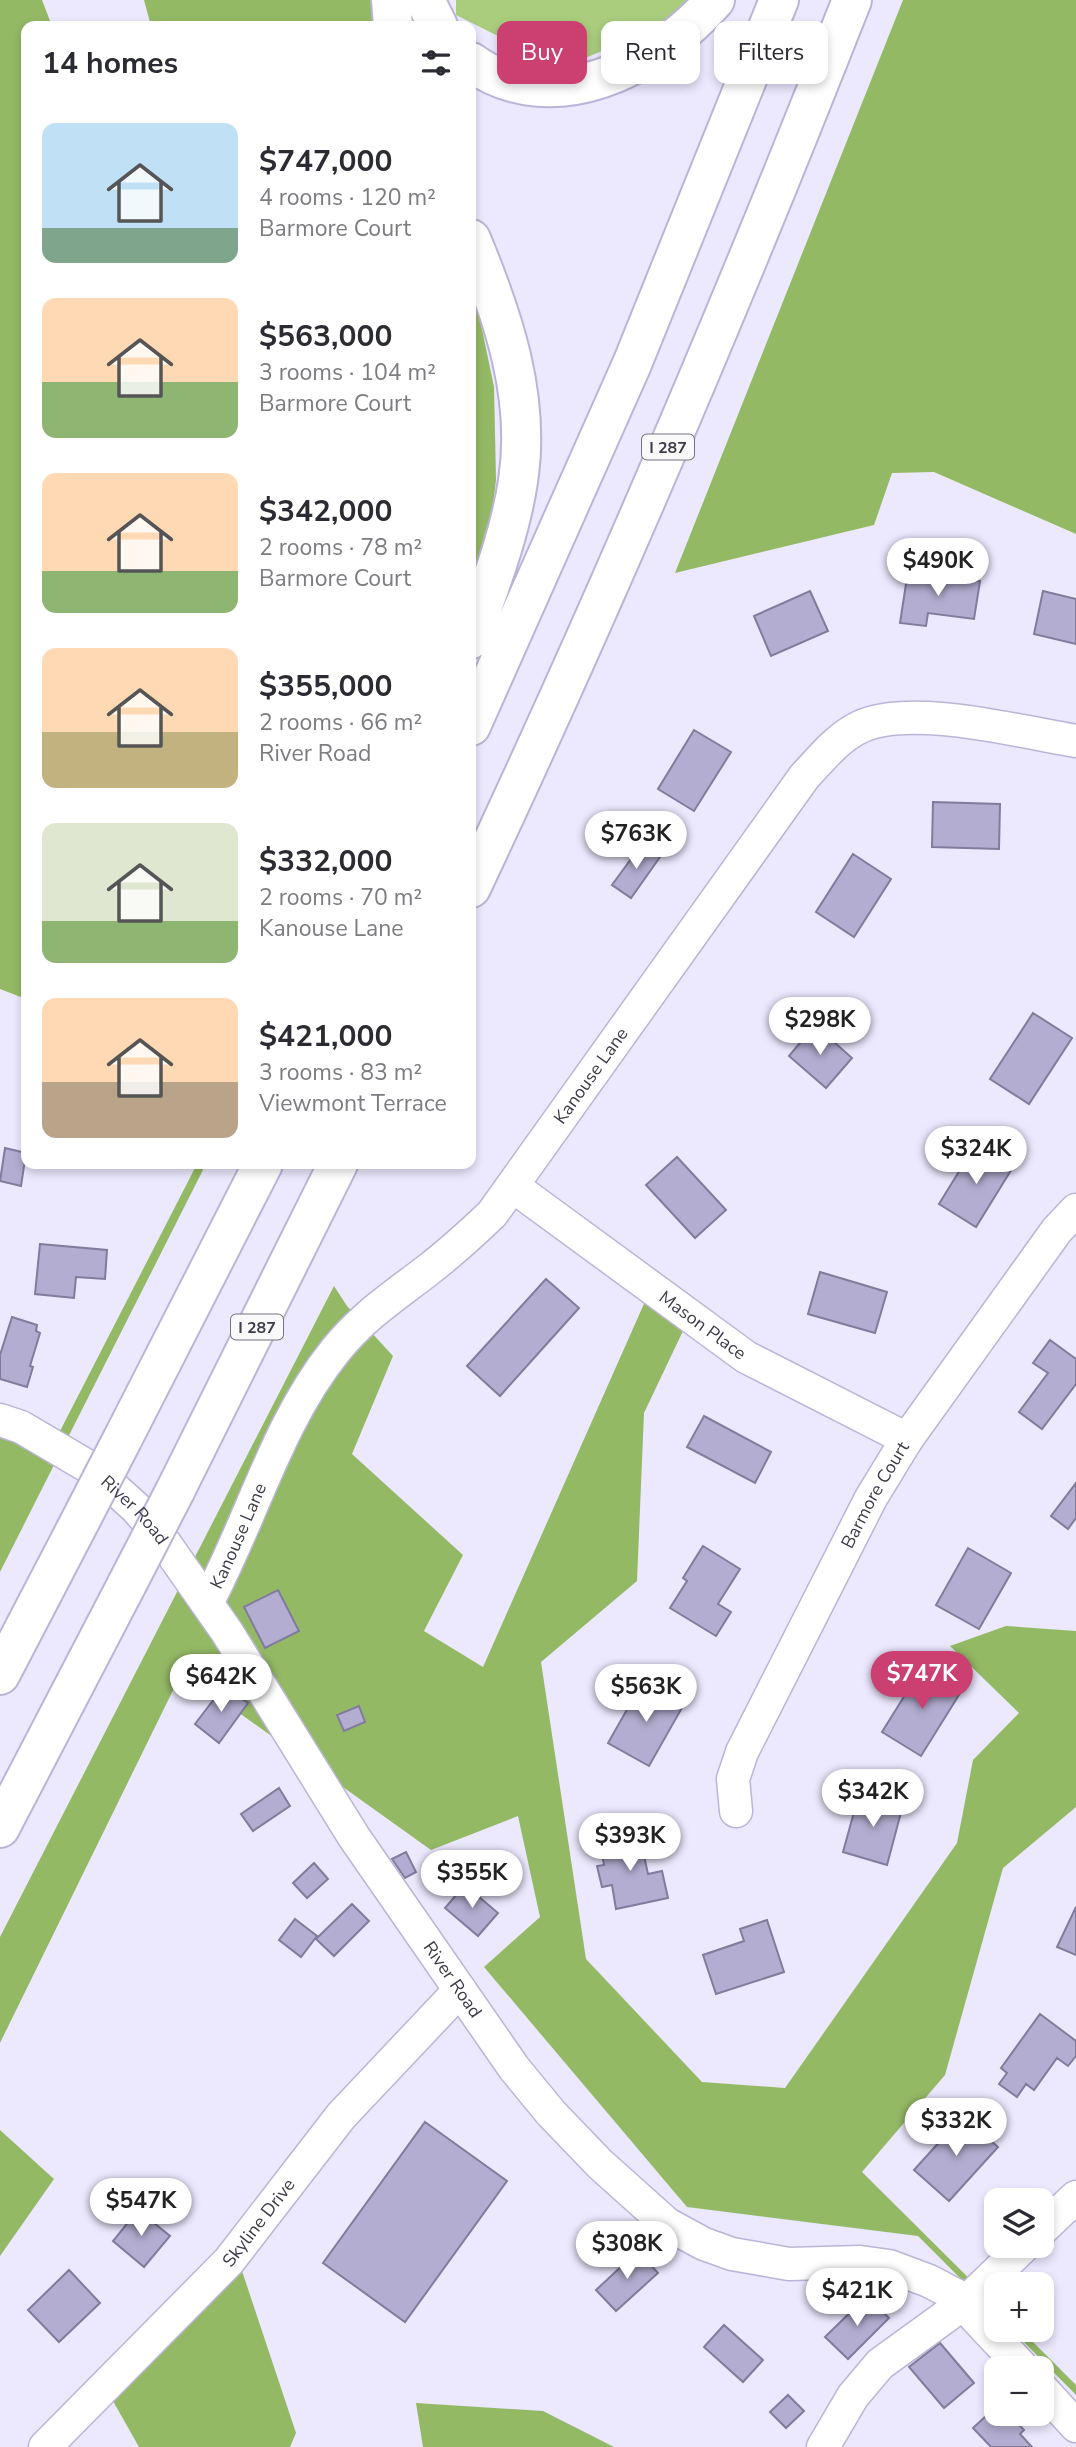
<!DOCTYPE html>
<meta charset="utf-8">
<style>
body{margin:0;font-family:"Nunito Sans",sans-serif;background:#f7f7f7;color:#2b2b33;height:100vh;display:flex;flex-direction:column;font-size:26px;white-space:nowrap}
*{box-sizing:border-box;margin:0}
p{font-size:23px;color:#7c7c81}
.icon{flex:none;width:38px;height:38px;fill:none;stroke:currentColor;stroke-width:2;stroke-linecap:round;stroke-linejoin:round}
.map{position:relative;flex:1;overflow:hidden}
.panel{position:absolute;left:21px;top:21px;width:455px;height:1148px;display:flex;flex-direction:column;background:#fff;border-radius:14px;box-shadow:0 4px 10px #0003}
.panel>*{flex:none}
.banner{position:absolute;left:497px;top:21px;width:472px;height:63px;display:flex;gap:14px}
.controls{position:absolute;left:984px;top:2188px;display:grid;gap:14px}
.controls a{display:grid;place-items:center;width:70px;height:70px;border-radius:14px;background:#fff;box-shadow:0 4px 10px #0003;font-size:35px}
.price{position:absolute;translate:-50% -60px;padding:0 16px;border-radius:24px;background:#fff;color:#222;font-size:23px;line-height:46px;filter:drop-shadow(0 2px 4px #0008)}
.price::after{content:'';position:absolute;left:50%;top:42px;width:21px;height:16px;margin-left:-10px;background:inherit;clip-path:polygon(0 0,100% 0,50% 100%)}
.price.selected{background:#cb3f71;color:#fff}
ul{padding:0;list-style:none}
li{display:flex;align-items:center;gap:21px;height:175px;padding:0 21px}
li span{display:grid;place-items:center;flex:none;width:196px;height:140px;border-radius:14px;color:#555}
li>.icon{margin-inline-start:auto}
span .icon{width:84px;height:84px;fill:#fffc;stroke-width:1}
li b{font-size:30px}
h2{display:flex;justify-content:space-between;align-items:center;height:84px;padding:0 21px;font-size:30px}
.chip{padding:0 24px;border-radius:14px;background:#fff;box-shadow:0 4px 10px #0003;font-size:24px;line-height:63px}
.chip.selected{background:#cb3f71;color:#fff}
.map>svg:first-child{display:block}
</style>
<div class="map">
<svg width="1076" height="2447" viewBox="0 0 1076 2447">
<rect width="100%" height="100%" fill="#ece8fe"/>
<!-- green -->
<path fill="#a9cc7d" d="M456 0H692L674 20 562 68 456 15Z"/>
<!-- forest -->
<path fill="#94b965" d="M0 0H42L52 26H26V999L0 989Z
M144 0H371L376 26H151Z
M903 0H1076V534L934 472 892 473 874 525 675 573Z
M471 288 476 300 494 387 496 480 487 556 471 596Z
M197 1164H206L0 1572V1414L59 1433Z
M334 1286 347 1306 393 1356 352 1454 463 1555 424 1631 483 1667 651 1288 692 1312 644 1413 637 1581 541 1662 586 1959 702 2082 785 2088 957 1843 973 1760 1019 1713 950 1646 1006 1626 1076 1631V1807L1003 1868 945 2075 862 2172 996 2305V2314L918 2236 687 2207 484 1967 540 1917 518 1816 431 1850 182 1672 0 2043V1937Z
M0 2130 54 2179 0 2256Z
M234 2247 296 2433 290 2447H139L109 2394Z
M1011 2329H1020L1076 2385V2395Z
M416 2403 543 2411 614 2447H423Z"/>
<!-- building -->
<path fill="#b3aed1" stroke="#817b9c" stroke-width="2" d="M908 571 980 581 974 619 928 613 926 626 900 623Z
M810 591 828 631 771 656 754 616Z
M1043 591 1076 599V644L1034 634Z
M694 730 731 752 694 811 658 789Z
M933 802 1000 804 999 849 932 847Z
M642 844 660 857 631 898 612 885Z
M853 854 891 879 854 937 816 912Z
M1033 1013 1072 1038 1029 1104 990 1079Z
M815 1025 852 1058 826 1088 789 1056Z
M976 1144 1013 1167 976 1227 939 1204Z
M5 1148 26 1153 21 1186 0 1181Z
M677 1157 726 1210 695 1238 646 1185Z
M40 1244 107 1250 105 1279 76 1277 74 1298 35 1294Z
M820 1272 887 1292 875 1333 808 1314Z
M546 1279 579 1308 500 1396 467 1366Z
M12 1317 37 1325 36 1331 40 1333 30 1366 33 1367 27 1387 0 1379V1355Z
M1050 1340 1076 1359V1384L1042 1429 1019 1412 1048 1373 1033 1363Z
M704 1416 771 1452 755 1483 687 1447Z
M1076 1483V1518L1068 1529 1051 1516Z
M703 1546 740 1569 718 1604 731 1612 716 1636 670 1608 687 1581 683 1578Z
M968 1548 1011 1573 979 1629 936 1605Z
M278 1590 299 1631 265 1648 244 1607Z
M923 1666 962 1690 921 1756 882 1732Z
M642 1683 683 1706 649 1766 608 1743Z
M224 1686 248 1703 219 1743 195 1724Z
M359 1706 365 1722 344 1731 337 1715Z
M279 1788 290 1806 253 1831 241 1814Z
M859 1794 903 1805 887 1865 843 1852Z
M639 1833 648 1874 662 1871 668 1898 616 1909 612 1885 602 1887 597 1866 604 1865 600 1842Z
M406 1852 416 1872 405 1878 392 1859Z
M314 1863 328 1879 307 1898 293 1883Z
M465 1885 498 1913 478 1936 445 1908Z
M352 1904 369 1921 334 1956 316 1939Z
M1076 1907V1955L1057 1947Z
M295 1919 317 1936 301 1957 279 1940Z
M767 1920 784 1972 716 1994 703 1955 744 1941 740 1929Z
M1040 2014 1076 2041V2056L1068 2066 1057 2058 1034 2090 1026 2084 1017 2097 999 2084 1007 2073 1001 2068Z
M963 2116 998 2147 949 2201 914 2170Z
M425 2122 507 2181 405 2322 323 2263Z
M138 2210 170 2236 144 2267 113 2241Z
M638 2251 658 2273 616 2311 596 2290Z
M69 2270 100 2303 59 2342 28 2310Z
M867 2296 889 2318 848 2359 825 2337Z
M724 2325 763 2360 743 2382 704 2347Z
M940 2343 974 2383 944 2408 909 2367Z
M788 2395 804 2411 786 2428 770 2412Z
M996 2413H1008L1024 2430 1020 2434 1032 2447H991L973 2428 986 2416 989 2419Z"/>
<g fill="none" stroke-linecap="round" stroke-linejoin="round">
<defs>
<g id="minor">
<path id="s1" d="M514 1187 746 1357 907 1439"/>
<path id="s2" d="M0 1420 21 1427 94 1470 136 1508 157 1532 227 1632 354 1837 514 2068 551 2113 600 2164 667 2224 704 2244 732 2254 789 2264 860 2262 889 2266 929 2281 967 2301 975 2317 1023 2368"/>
<path id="s3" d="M207 1603C251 1521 277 1423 335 1351 363 1316 393 1297 428 1270 450 1253 471 1234 492 1214L804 777C821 759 837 738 860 727 910 703 1021 732 1076 741"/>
<path id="s4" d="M736 1811 733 1779 742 1752 871 1498 907 1439 1057 1230 1076 1210"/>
<path d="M1041 2230 1076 2197"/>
<path d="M1041 2388 1076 2426"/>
<path id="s5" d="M45 2447 229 2261 341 2116 460 1990"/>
<path d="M823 2447 853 2396 880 2364 967 2301 1025 2245"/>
</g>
<path id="highway" d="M391 0 393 26
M425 0 438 26
M471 62C553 121 656 67 715 0
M471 239C503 316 531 397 518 481 510 535 489 588 471 639
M471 726 632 364 779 0
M471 888C608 597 734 300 852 0
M123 1438 263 1164
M175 1491 338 1164
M0 1675 75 1531
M0 1828 127 1584"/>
</defs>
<!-- minor casing -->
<use href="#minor" stroke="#bab5d8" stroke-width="35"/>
<!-- highway casing -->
<use href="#highway" stroke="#bab5d8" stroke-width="42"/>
<!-- minor -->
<use href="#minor" stroke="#fff" stroke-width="32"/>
<!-- highway -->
<use href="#highway" stroke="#fff" stroke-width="38"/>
<defs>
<path id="highway-bridge" d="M75 1531 123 1438
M127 1584 175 1491"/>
</defs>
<!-- highway-bridge casing -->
<use href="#highway-bridge" stroke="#bab5d8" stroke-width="42" stroke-linecap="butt"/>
<!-- highway-bridge -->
<use href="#highway-bridge" stroke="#fff" stroke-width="38"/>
</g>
<g text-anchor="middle" stroke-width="5" stroke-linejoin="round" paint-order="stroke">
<!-- shield labels -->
<g fill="#f9f9f9" stroke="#75737e" stroke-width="2">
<rect x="642" y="434.5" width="52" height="25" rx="5"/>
<rect x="231" y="1314.5" width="52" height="25" rx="5"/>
</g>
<g font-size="16" font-weight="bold" fill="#3d3a49">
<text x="668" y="453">I 287</text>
<text x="257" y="1333">I 287</text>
</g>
<!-- street labels -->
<g font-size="18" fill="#3d3a49" stroke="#f9f9f9">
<text dy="6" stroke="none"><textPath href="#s3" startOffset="662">Kanouse Lane</textPath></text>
<text dy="6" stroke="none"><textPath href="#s1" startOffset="234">Mason Place</textPath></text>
<text dy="6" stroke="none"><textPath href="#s4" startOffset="350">Barmore Court</textPath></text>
<text dy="6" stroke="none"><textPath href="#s2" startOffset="164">River Road</textPath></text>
<text dy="6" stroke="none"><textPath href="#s3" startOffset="74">Kanouse Lane</textPath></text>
<text dy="6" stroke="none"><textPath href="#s2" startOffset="732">River Road</textPath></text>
<text dy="6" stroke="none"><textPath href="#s5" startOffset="310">Skyline Drive</textPath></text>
</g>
</g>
</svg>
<div class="controls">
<a><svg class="icon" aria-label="layers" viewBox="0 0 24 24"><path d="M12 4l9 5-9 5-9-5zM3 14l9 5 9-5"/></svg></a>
<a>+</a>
<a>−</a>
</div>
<b class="price" style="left:938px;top:598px">$490K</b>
<b class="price" style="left:636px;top:871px">$763K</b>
<b class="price" style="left:820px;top:1057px">$298K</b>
<b class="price" style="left:976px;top:1186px">$324K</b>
<b class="price selected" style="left:922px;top:1711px">$747K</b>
<b class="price" style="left:221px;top:1714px">$642K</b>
<b class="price" style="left:646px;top:1724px">$563K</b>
<b class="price" style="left:873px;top:1829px">$342K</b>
<b class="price" style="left:630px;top:1873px">$393K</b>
<b class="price" style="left:472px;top:1910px">$355K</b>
<b class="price" style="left:956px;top:2158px">$332K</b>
<b class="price" style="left:141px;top:2238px">$547K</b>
<b class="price" style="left:627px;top:2281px">$308K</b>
<b class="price" style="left:857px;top:2328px">$421K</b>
<div class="banner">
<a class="chip selected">Buy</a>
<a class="chip">Rent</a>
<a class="chip">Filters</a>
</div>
<section class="panel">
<h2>14 homes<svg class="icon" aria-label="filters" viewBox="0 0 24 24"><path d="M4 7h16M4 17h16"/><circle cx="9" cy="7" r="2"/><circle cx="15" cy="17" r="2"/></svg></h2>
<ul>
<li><span style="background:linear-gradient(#bfe0f5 75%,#7fa58c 0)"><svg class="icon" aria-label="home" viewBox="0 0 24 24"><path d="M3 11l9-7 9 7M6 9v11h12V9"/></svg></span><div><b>$747,000</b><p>4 rooms · 120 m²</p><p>Barmore Court</p></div></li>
<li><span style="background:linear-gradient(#ffd9b3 60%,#8fb573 0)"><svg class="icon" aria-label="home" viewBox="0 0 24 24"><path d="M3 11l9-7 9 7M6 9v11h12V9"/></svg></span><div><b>$563,000</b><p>3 rooms · 104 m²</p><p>Barmore Court</p></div></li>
<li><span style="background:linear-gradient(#ffd9b3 70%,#8fb573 0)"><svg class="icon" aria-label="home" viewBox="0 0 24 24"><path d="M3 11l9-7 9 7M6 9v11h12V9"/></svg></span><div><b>$342,000</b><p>2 rooms · 78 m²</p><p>Barmore Court</p></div></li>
<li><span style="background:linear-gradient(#ffd9b3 60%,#c2b280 0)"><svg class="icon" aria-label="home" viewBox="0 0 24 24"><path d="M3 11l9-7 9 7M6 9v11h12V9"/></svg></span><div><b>$355,000</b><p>2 rooms · 66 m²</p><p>River Road</p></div></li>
<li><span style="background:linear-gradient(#dfe7d0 70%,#8fb573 0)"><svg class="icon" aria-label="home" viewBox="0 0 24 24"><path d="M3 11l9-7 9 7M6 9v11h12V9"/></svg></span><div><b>$332,000</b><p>2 rooms · 70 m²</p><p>Kanouse Lane</p></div></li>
<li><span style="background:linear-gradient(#ffd9b3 60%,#b9a48a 0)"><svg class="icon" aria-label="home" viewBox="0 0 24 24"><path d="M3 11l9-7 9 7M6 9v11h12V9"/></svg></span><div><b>$421,000</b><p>3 rooms · 83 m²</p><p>Viewmont Terrace</p></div></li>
</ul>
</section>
</div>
